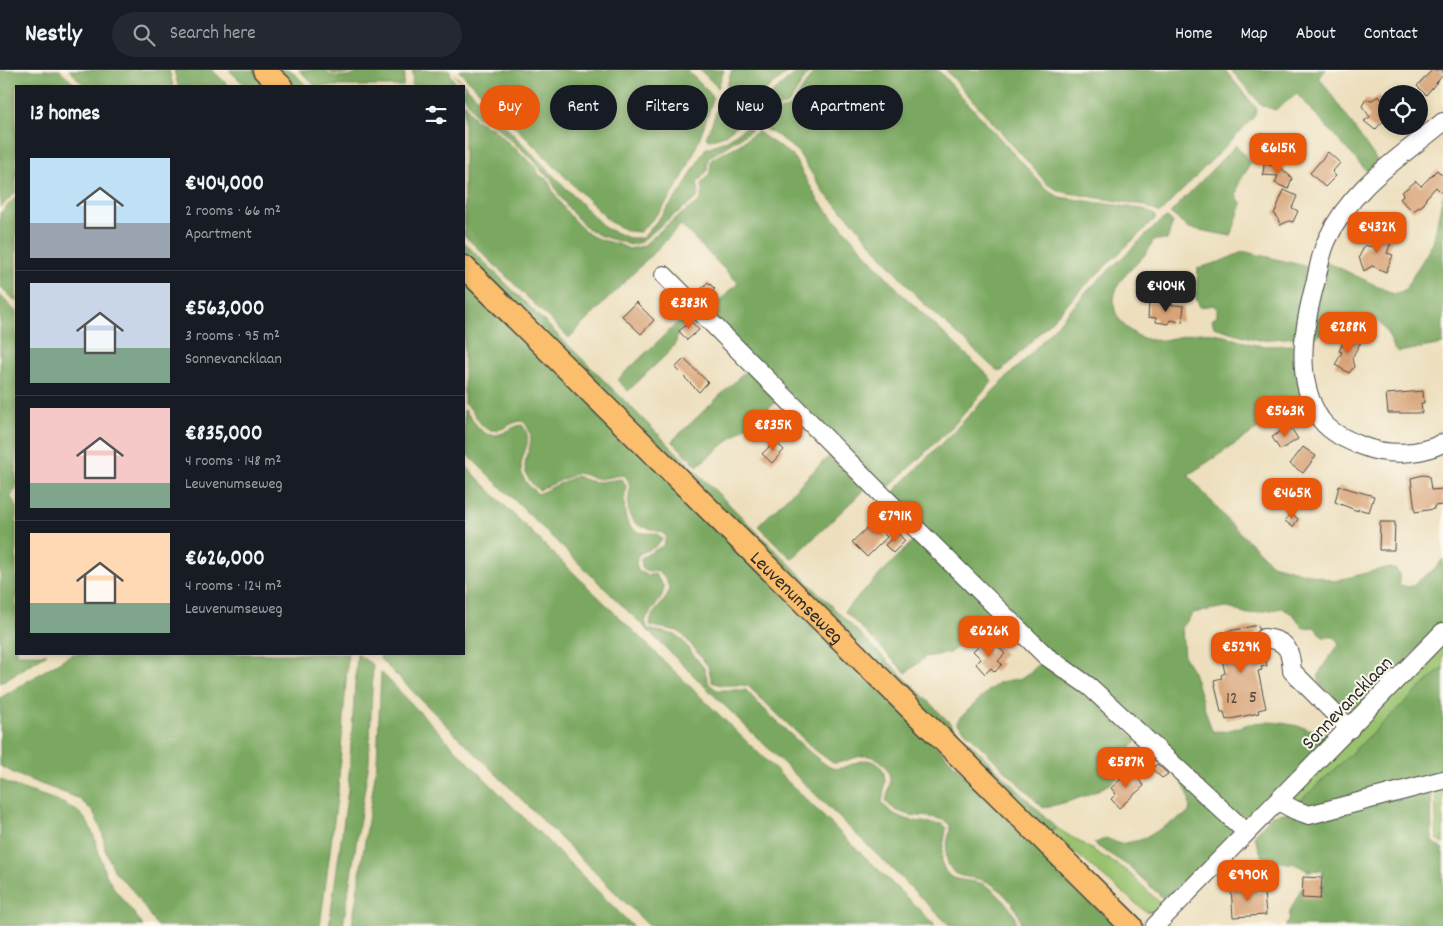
<!DOCTYPE html>
<meta charset="utf-8">
<style>
body{margin:0;font-family:Dekko,sans-serif;background:#242831;color:#f1f3f6;height:100vh;display:flex;flex-direction:column;font-size:19px;white-space:nowrap}
*{box-sizing:border-box;margin:0}
p{font-size:16px;color:#9ea1a6}
.icon{flex:none;width:28px;height:28px;fill:none;stroke:currentColor;stroke-width:2;stroke-linecap:round;stroke-linejoin:round}
.map{position:relative;flex:1;overflow:hidden}
.side{position:absolute;left:15px;top:15px;width:450px;height:570px;display:flex;flex-direction:column;background:#171b24;border-radius:0px;box-shadow:0 2px 8px #0003}
.side>*{flex:none}
.top-card{position:absolute;left:480px;top:15px;width:475px;height:45px;display:flex;gap:10px}
.buttons{position:absolute;left:1378px;top:15px;display:grid;gap:10px}
.buttons a{display:grid;place-items:center;width:50px;height:50px;border-radius:50%;background:#171b24;box-shadow:0 2px 8px #0003;font-size:25px}
.price{position:absolute;translate:-50% -42px;padding:0 11px;border-radius:10px;background:#ea580c;color:#fff;font-size:16px;line-height:32px;filter:drop-shadow(0 1px 2px #0008)}
.price::after{content:'';position:absolute;left:50%;top:30px;width:15px;height:11px;margin-left:-8px;background:inherit;clip-path:polygon(0 0,100% 0,50% 100%)}
.price.on{background:#222;color:#fff}
ul{padding:0;list-style:none}
li{display:flex;align-items:center;gap:15px;height:125px;padding:0 15px}
li+li{border-top:1px solid #363941}
li span{display:grid;place-items:center;flex:none;width:140px;height:100px;border-radius:0px;color:#555}
li>.icon{margin-inline-start:auto}
span .icon{width:60px;height:60px;fill:#fffc;stroke-width:1}
li b{font-size:21px}
h2{display:flex;justify-content:space-between;align-items:center;height:60px;padding:0 15px;font-size:21px}
.chip{padding:0 18px;border-radius:22px;background:#171b24;box-shadow:0 2px 8px #0003;font-size:18px;line-height:45px}
.chip.on{background:#ea580c;color:#fff}
header{display:flex;align-items:center;gap:30px;box-sizing:border-box;height:70px;padding:0 25px;background:#171b24;border-bottom:1px solid #363941}
header strong{font-size:24px}
nav{display:flex;gap:28px;margin-inline-start:auto;font-size:18px}
.search{width:350px;height:45px;background:#242831;display:flex;align-items:center;gap:12px;box-sizing:border-box;padding:0 18px;border-radius:28px;color:#9ea1a6;font-size:19px}
.map>svg:first-child{display:block}
</style>
<header>
<strong>Nestly</strong>
<div class="search"><svg class="icon" aria-label="search" viewBox="0 0 24 24"><circle cx="10" cy="10" r="6"/><path d="M15 15l6 6"/></svg>Search here</div>
<nav><a>Home</a><a>Map</a><a>About</a><a>Contact</a></nav>
</header>
<div class="map">
<svg width="1443" height="856" viewBox="0 0 1443 856">
<rect width="100%" height="100%" fill="#fbf7ec"/>
<filter id="ink" filterUnits="userSpaceOnUse"><feTurbulence type="fractalNoise" baseFrequency=".02" numOctaves="2"/><feDisplacementMap in="SourceGraphic" scale="10" xChannelSelector="R" yChannelSelector="G"/><feConvolveMatrix kernelMatrix="1 2 1 2 8 2 1 2 1" color-interpolation-filters="sRGB"/></filter>
<filter id="wash" filterUnits="userSpaceOnUse"><feTurbulence type="fractalNoise" baseFrequency=".0096" numOctaves="4" result="noise"/><feDisplacementMap in="SourceGraphic" scale="20" xChannelSelector="R" yChannelSelector="G"/><feGaussianBlur stdDeviation="1.12" result="paint"/><feColorMatrix in="noise" values="0 0 0 0 0 0 0 0 0 0 0 0 0 0 0 0 0 1.4 0 .05"/><feComposite in="paint" operator="in"/></filter>
<g filter="url(#wash)">
<rect width="100%" height="100%" fill="#eddfbd"/>
<!-- green -->
<path fill="#99c26e" stroke="#62764c" d="M1443 571V597L1296 735 1291 731V726Z
M1443 717V774L1437 770 1435 719Z
M1057 758 1127 801 1164 837 1153 842 1145 841 1050 762Z"/>
<!-- forest -->
<path fill="#7aa861" stroke="#526a46" d="M0 0H60L76 16H16V122L0 138Z
M69 0H169L173 16H85Z
M174 0H212L229 16H178Z
M229 0H254L271 16H246Z
M274 0H291L307 16H290Z
M299 0H326L331 6 349 7 364 0H405L403 16H315Z
M329 0H356L348 4H332Z
M413 0H450V5L458 16H412Z
M458 0H687L710 23 713 29C701 65 689 103 666 133 658 144 649 153 640 162L628 161 610 152Z
M700 0H724L718 18Z
M732 0H790L755 31 749 42 744 43 724 24Z
M799 0H810L789 33 774 40 759 57 752 51 760 34Z
M815 0H938L1044 117 1059 127 1142 139 1155 145V149L1090 211 1002 301 996 300 919 229 853 152 825 124 798 82 778 66 763 58 776 43 791 36Z
M946 0H1225L1257 39 1254 47 1160 143 1143 135 1062 122 1048 115Z
M1231 0H1326L1319 7 1381 96 1371 106 1297 24 1275 40 1261 35Z
M454 4 605 158 629 168H643L682 120 705 79 727 70 745 58 752 60 708 88 707 101 697 113 699 121 697 128 666 151 641 172 630 175C618 169 604 169 593 162 578 153 556 124 551 108L542 102 538 94 494 55 477 47 464 25V16Z
M721 30 741 48 742 51 725 65 709 70 706 68Z
M464 32 475 50 492 58 535 96 539 105 548 110C553 126 576 157 592 166 603 172 617 172 629 179L643 176 668 154 700 131 703 121 701 114 710 103 711 90C719 84 725 82 733 78 743 74 748 66 758 62L793 86 818 130 903 225 989 306 992 312 954 355 887 419 707 243 738 213 681 155 569 268 464 165Z
M1236 75 1251 93 1238 115 1236 126 1242 134 1231 166 1189 158 1170 143Z
M1443 124V274L1399 282 1395 280C1391 272 1388 262 1382 256 1363 231 1327 260 1309 271L1325 191 1394 224 1404 221 1433 173Z
M16 127V232L0 216V143Z
M1167 148 1173 152 1167 170H1153C1146 194 1113 204 1114 233 1114 242 1119 250 1125 256 1156 286 1178 259 1212 263 1227 264 1241 272 1256 275 1268 277 1282 275 1295 275L1299 277 1305 328 1188 405 1230 453 1272 494 1334 511 1386 498 1396 499 1399 504V515L1410 517 1436 498 1443 489V552L1358 640C1346 635 1315 621 1319 604 1322 595 1334 583 1339 574L1335 567H1323L1314 557 1303 558 1294 545 1282 538 1248 544 1225 537 1193 543 1182 558 1184 587 1193 602 1212 661C1230 663 1237 656 1254 653 1281 649 1307 659 1332 665L1247 754 1047 583 891 424 1029 285 1093 215 1162 150Z
M464 172 1039 741 1057 758 1050 762 464 187Z
M1247 182 1305 196 1311 203 1299 267 1258 270 1214 257 1212 250 1217 246V239L1213 235 1200 237 1196 228 1198 198 1219 192 1240 183Z
M464 206 1117 856H1018L1020 853C1019 838 1001 819 988 812 974 805 954 811 948 793 943 782 950 767 950 755 935 740 906 754 886 732 887 725 889 719 890 713 891 697 878 684 863 686 853 687 844 693 833 693L815 680 748 616C736 613 724 618 712 612L708 596 684 566 678 561 651 556C644 538 690 526 656 500L649 501 642 498 641 488 664 475 666 466C655 455 637 462 630 446 624 432 636 416 624 405L599 409 577 403 539 420C505 393 547 376 523 351 512 351 506 359 497 360 478 363 478 341 464 334Z
M0 225 16 242V418L11 427 16 435V584H47L0 613Z
M690 241 695 245 678 261 676 272 669 282 628 321 617 310Z
M748 299 779 330 697 396 672 371Z
M464 340C475 350 481 370 500 364 508 362 513 356 522 355 542 379 499 393 538 424L576 406 589 411 599 412 622 409 626 416C624 432 620 460 643 463 652 464 655 461 662 468 659 479 646 479 638 485L636 493 638 501 648 505 655 504 664 517C662 533 651 538 645 551L648 559 676 565 681 569 704 598 709 614 717 620H746C756 632 820 695 832 698 849 702 864 680 880 696 889 706 883 721 882 733 897 752 920 752 943 754L946 757C946 769 939 783 943 796 950 816 973 807 987 816 996 821 1016 842 1016 852L1012 856H950L464 381Z
M832 383 868 416 792 489 758 456Z
M464 394 508 439 936 856H649L380 589 381 584H464Z
M919 465 994 541 955 579 949 583 925 587 906 603 844 541Z
M72 584H348L338 721 320 856H157L133 821 115 802 105 780 103 764 93 741 78 728 22 707 0 696V628Z
M357 584 373 595 369 692 343 856H329L348 720Z
M1043 589 1088 620 1137 671 1120 687 1119 707C1098 724 1069 732 1043 738L956 652 988 621 1000 612 1022 608 1032 601Z
M1443 597V705L1313 739 1296 735Z
M381 602 477 701 633 856H352L377 692Z
M1150 677 1237 763 1168 833 1130 797 1094 774 1106 768 1120 774 1140 770 1189 743C1193 719 1176 706 1160 689L1150 696 1145 697 1138 689 1139 685Z
M0 709C24 723 54 725 77 741 98 756 97 790 109 810 118 826 133 840 143 856H0Z
M1431 720 1432 772 1443 779V856H1285L1289 851 1290 841 1301 819 1324 814 1322 800 1308 801 1295 794 1266 790 1262 786 1254 766 1272 745Z"/>
<g id="blocks">
<!-- building -->
<path fill="#d8a377" d="M1432 0H1443V5L1426 25 1417 16Z
M1379 26 1386 36V48L1375 60 1364 51 1370 47 1362 36 1366 29 1372 30Z
M1328 82 1340 93 1332 102 1336 106 1325 117 1310 103Z
M1264 94 1279 96 1292 108 1288 119 1275 113 1278 106 1263 105Z
M1437 100 1443 106V124L1436 117 1426 128 1424 134 1413 141 1400 129 1404 124 1402 122 1416 111 1421 116Z
M1284 120 1297 126 1292 138 1298 141 1293 152 1289 151 1280 155 1277 146 1274 144Z
M1376 164 1392 170 1387 183 1393 185 1386 202 1372 196 1364 201 1359 187 1365 175 1371 177Z
M708 212 715 219 707 227 699 221Z
M636 232 654 250 641 264 622 246Z
M1149 232 1184 236 1182 252 1170 250 1169 254 1156 252V248L1148 247Z
M691 251 699 260 687 270 679 261Z
M1347 265 1361 272 1352 288 1354 297 1349 303 1335 295 1342 282 1339 281Z
M684 289 708 312 699 322 675 298Z
M1423 321 1424 333H1421L1422 343H1388L1386 324Z
M1290 356 1298 369 1280 380 1272 367Z
M775 371 784 380 772 393 762 384Z
M1303 377 1316 386 1303 403 1290 394Z
M1423 405 1429 406 1431 420 1443 419V435L1434 436V439L1415 442 1411 408Z
M1339 416 1374 426 1369 442 1358 439V441L1335 432Z
M1291 443 1298 449 1293 457 1285 451Z
M873 452 887 467 867 487 852 472Z
M1380 452H1395L1394 480H1379Z
M898 463 905 471 893 483 885 475Z
M1258 555 1259 559 1253 567 1257 576 1263 579 1267 596 1261 597 1262 600 1258 601 1266 638 1258 640 1259 643 1226 650 1224 642H1221L1214 610 1222 608 1221 605 1225 603 1217 567 1226 565 1225 562Z
M981 573 989 582 997 575 1005 584 998 591 1002 594 995 602 991 598 985 604 976 594 981 589 973 581Z
M1157 694 1168 704 1162 708 1152 699Z
M1131 700 1144 716 1119 738 1111 729 1116 724 1111 718Z
M1303 807 1322 808 1320 829 1302 828Z
M1256 816 1257 823H1264L1266 845 1233 847 1231 818Z"/>
</g>
</g>
<g filter="url(#ink)">
<use href="#blocks" fill-opacity="0" stroke="#484641" stroke-width="1"/>
<g fill="none" stroke-linecap="round" stroke-linejoin="round">
<defs>
<path id="minor" d="M1443 52C1400 88 1351 117 1327 170 1321 183 1319 196 1316 210 1304 254 1293 309 1321 350 1331 363 1347 370 1362 376 1387 386 1419 385 1443 373
M664 205 884 427 1046 586 1090 617 1246 762
M1264 568C1287 570 1291 580 1292 601L1350 659
M1278 731 1295 740 1309 745 1443 710
M1155 856 1443 562"/>
<g id="major">
<path d="M264 0 281 16"/>
<path id="s1" d="M464 197 1131 856"/>
</g>
</defs>
<!-- minor casing -->
<use href="#minor" stroke="#484641" stroke-width="20"/>
<!-- major casing -->
<use href="#major" stroke="#484641" stroke-width="25"/>
<!-- minor -->
<use href="#minor" stroke="#fff" stroke-width="18"/>
<!-- major -->
<use href="#major" stroke="#fabe6d" stroke-width="22"/>
</g>
</g>
<g text-anchor="middle" stroke-width="4" stroke-linejoin="round" paint-order="stroke">
<!-- number labels -->
<g font-size="18" fill="#56493e">
<text x="1253" y="632">5</text>
<text x="1232" y="633">12</text>
</g>
<!-- street labels -->
<g font-size="20" fill="#2b2b2b" stroke="#fbf7ec">
<text dy="7" stroke="none"><textPath href="#s1" startOffset="469">Leuvenumseweg</textPath></text>
<text transform="translate(1346 632) rotate(-46)" y="7">Sonnevancklaan</text>
</g>
</g>
</svg>
<div class="buttons">
<a><svg class="icon" aria-label="locate" viewBox="0 0 24 24"><circle cx="12" cy="12" r="6"/><path d="M12 2v4M12 18v4M2 12h4M18 12h4"/></svg></a>
</div>
<b class="price" style="left:1278px;top:105px">€615K</b>
<b class="price" style="left:1377px;top:184px">€432K</b>
<b class="price on" style="left:1166px;top:243px">€404K</b>
<b class="price" style="left:689px;top:260px">€383K</b>
<b class="price" style="left:1348px;top:284px">€288K</b>
<b class="price" style="left:1285px;top:368px">€563K</b>
<b class="price" style="left:773px;top:382px">€835K</b>
<b class="price" style="left:1292px;top:450px">€465K</b>
<b class="price" style="left:895px;top:473px">€791K</b>
<b class="price" style="left:989px;top:588px">€626K</b>
<b class="price" style="left:1241px;top:604px">€529K</b>
<b class="price" style="left:1126px;top:719px">€587K</b>
<b class="price" style="left:1248px;top:832px">€990K</b>
<div class="top-card">
<a class="chip on">Buy</a>
<a class="chip">Rent</a>
<a class="chip">Filters</a>
<a class="chip">New</a>
<a class="chip">Apartment</a>
</div>
<section class="side">
<h2>13 homes<svg class="icon" aria-label="filters" viewBox="0 0 24 24"><path d="M4 7h16M4 17h16"/><circle cx="9" cy="7" r="2"/><circle cx="15" cy="17" r="2"/></svg></h2>
<ul>
<li><span style="background:linear-gradient(#bfe0f5 65%,#9aa5b1 0)"><svg class="icon" aria-label="home" viewBox="0 0 24 24"><path d="M3 11l9-7 9 7M6 9v11h12V9"/></svg></span><div><b>€404,000</b><p>2 rooms · 66 m²</p><p>Apartment</p></div></li>
<li><span style="background:linear-gradient(#c9d6e8 65%,#7fa58c 0)"><svg class="icon" aria-label="home" viewBox="0 0 24 24"><path d="M3 11l9-7 9 7M6 9v11h12V9"/></svg></span><div><b>€563,000</b><p>3 rooms · 95 m²</p><p>Sonnevancklaan</p></div></li>
<li><span style="background:linear-gradient(#f6c9c9 75%,#7fa58c 0)"><svg class="icon" aria-label="home" viewBox="0 0 24 24"><path d="M3 11l9-7 9 7M6 9v11h12V9"/></svg></span><div><b>€835,000</b><p>4 rooms · 148 m²</p><p>Leuvenumseweg</p></div></li>
<li><span style="background:linear-gradient(#ffd9b3 70%,#7fa58c 0)"><svg class="icon" aria-label="home" viewBox="0 0 24 24"><path d="M3 11l9-7 9 7M6 9v11h12V9"/></svg></span><div><b>€626,000</b><p>4 rooms · 124 m²</p><p>Leuvenumseweg</p></div></li>
</ul>
</section>
</div>
